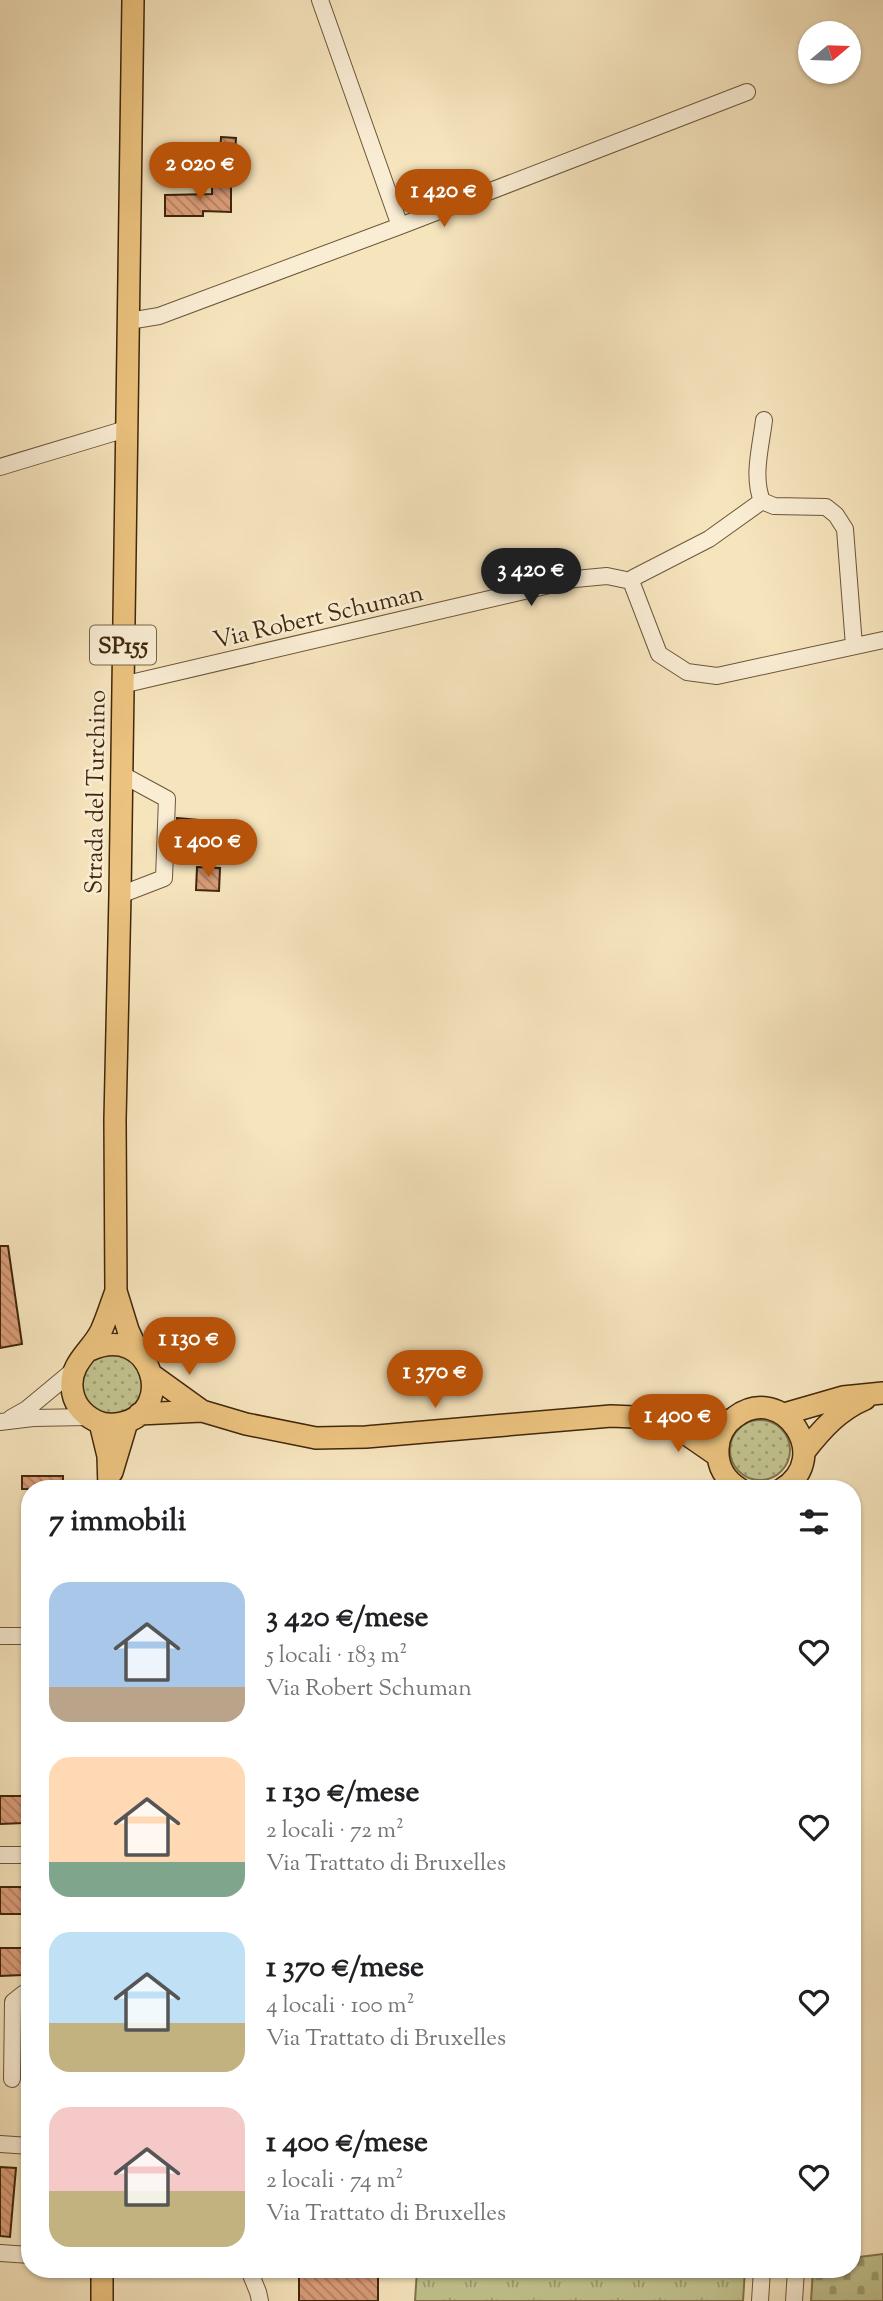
<!DOCTYPE html>
<html lang="it">
<meta charset="utf-8">
<style>
body{margin:0;font-family:"Sorts Mill Goudy",serif;background:#f6f6f6;color:#202124;height:100vh;display:flex;flex-direction:column;font-size:26px;white-space:nowrap}
*{box-sizing:border-box;margin:0}
p{font-size:23px;color:#757577}
.icon{flex:none;width:38px;height:38px;fill:none;stroke:currentColor;stroke-width:2;stroke-linecap:round;stroke-linejoin:round}
.map{position:relative;flex:1;overflow:hidden}
.panel{position:absolute;left:21px;top:1480px;width:840px;height:798px;display:flex;flex-direction:column;background:#fff;border-radius:28px;box-shadow:0 2px 5px #0004}
.panel>*{flex:none}
.needle{width:46px;rotate:71deg}
.buttons{position:absolute;left:798px;top:21px;display:grid;gap:14px}
.buttons a{display:grid;place-items:center;width:63px;height:63px;border-radius:50%;background:#fff;box-shadow:0 2px 5px #0004;font-size:35px}
.price{position:absolute;translate:-50% -60px;padding:0 16px;border-radius:24px;background:#b45309;color:#fff;font-size:23px;line-height:46px;filter:drop-shadow(0 2px 4px #0008)}
.price::after{content:'';position:absolute;left:50%;top:42px;width:21px;height:16px;margin-left:-10px;background:inherit;clip-path:polygon(0 0,100% 0,50% 100%)}
.price.selected{background:#222;color:#fff}
ul{padding:0;list-style:none}
li{display:flex;align-items:center;gap:21px;height:175px;padding:0 28px}
li span{display:grid;place-items:center;flex:none;width:196px;height:140px;border-radius:21px;color:#555}
li>.icon{margin-inline-start:auto}
span .icon{width:84px;height:84px;fill:#fffc;stroke-width:1}
li b{font-size:30px}
h2{display:flex;justify-content:space-between;align-items:center;height:84px;padding:0 28px;font-size:30px}
.map>svg:first-child{display:block}
</style>
<div class="map">
<svg width="883" height="2301" viewBox="0 0 883 2301">
<defs>
<pattern id="grass-dots" width="8" height="8" patternUnits="userSpaceOnUse" patternTransform="scale(1.75)"><rect width="8" height="8" fill="#c1c28e"/><path d="M2 2h.1M6 6h.1" fill="none" stroke="#9e9e72" stroke-width="1.8" stroke-linecap="round"/></pattern>
<pattern id="cemetery-stones" width="16" height="16" patternUnits="userSpaceOnUse" patternTransform="scale(1.75)"><rect width="16" height="16" fill="#c1c28e"/><path d="M2 7V4a2 2 0 0 1 4 0v3zM10 15v-3a2 2 0 0 1 4 0v3z" fill="#9e9e72"/></pattern>
<pattern id="park-tufts" width="24" height="20" patternUnits="userSpaceOnUse" patternTransform="scale(1.75)"><rect width="24" height="20" fill="#c1c28e"/><path d="M3 7l-1-3M5 7V3M7 7l1-3M15 17l-1-3M17 17v-4M19 17l1-3" fill="none" stroke="#9e9e72"/></pattern>
<pattern id="building-back-hatch" width="6" height="6" patternUnits="userSpaceOnUse" patternTransform="scale(1.75)"><rect width="6" height="6" fill="#da9d79"/><path d="M-1 5l2 2M0 0l6 6M5-1l2 2" fill="none" stroke="#b28061"/></pattern>
</defs>
<rect width="100%" height="100%" fill="#f6e4bd"/>
<filter id="stains"><feTurbulence type="fractalNoise" baseFrequency=".00286" numOctaves="4"/><feColorMatrix values="0 0 0 0 .2 0 0 0 0 .09 0 0 0 0 .02 0 0 0 .5 -.17"/></filter>
<radialGradient id="worn" r=".72"><stop offset=".6" stop-color="#630" stop-opacity="0"/><stop offset="1" stop-color="#630" stop-opacity=".3"/></radialGradient>
<!-- grass -->
<path fill="url(#grass-dots)" stroke="#81744c" stroke-width="2" d="M123 1354C127 1357 132 1361 136 1365 162 1394 112 1441 83 1396 74 1381 85 1367 94 1356Z
M730 1450a30 30 0 1 1 60 0a30 30 0 1 1-60 0Z"/>
<!-- cemetery -->
<path fill="url(#cemetery-stones)" stroke="#81744c" stroke-width="2" d="M883 2254V2301H811L813 2270H852V2258Z"/>
<!-- park -->
<path fill="url(#park-tufts)" stroke="#81744c" stroke-width="2" d="M417 2270H745L743 2301H415Z"/>
<!-- building -->
<path fill="url(#building-back-hatch)" stroke="#41270b" stroke-width="2" d="M221 137 236 138 235 157 220 156Z
M212 182 231 183V212L203 211V216H165V195L212 194Z
M177 818 220 822V843L200 842V848H176Z
M197 867 220 868 219 891 196 890Z
M0 1246H8L22 1344 0 1348Z
M22 1476H63V1489H22Z
M0 1796H23V1823L0 1824Z
M0 1887H25V1914H0Z
M0 1948H22V1975L0 1976Z
M0 2167 16 2168 10 2237 0 2236Z
M344 2270H378V2301H299V2277H344Z"/>
<g fill="none" stroke-linecap="round" stroke-linejoin="round">
<defs>
<path id="minor" d="M320 0 400 226
M129 321 159 316 400 226 747 92
M764 420C761 446 752 476 762 501L774 506 826 507 836 515 845 529 854 646
M0 467 126 429
M631 581 633 578 709 539 762 501
M122 685 575 579 607 576 631 581 659 654 687 672 717 676 883 640
M120 895 164 878 167 799 121 774
M11 1418 27 1409 74 1370
M0 1422 33 1418 88 1417
M0 1636H30
M0 1855H30
M12 2079 13 2002 23 1994 30 1992
M0 2144 30 2146
M0 2253 30 2255
M249 2270 258 2292 260 2301
M760 2301 762 2270
M794 2301 796 2270"/>
<path id="major" d="M133 0 120 895 115 1120 116 1291 128 1330 139 1354
M90 1350C152 1322 177 1411 122 1423 113 1425 104 1425 96 1421 82 1414 73 1403 72 1387 70 1363 91 1351 101 1331 107 1318 111 1304 116 1291
M152 1375 202 1411 246 1424 316 1438 366 1437 611 1416 730 1421
M139 1414 202 1411
M784 1414 843 1397 883 1393
M663 1418 718 1456
M100 1423 108 1456 109 1489
M804 1452C822 1429 839 1410 865 1399
M112 1472 127 1422
M740 1489C725 1480 717 1466 718 1449 718 1436 725 1424 735 1417 783 1381 834 1458 782 1489
M102 2301V2270"/>
</defs>
<!-- minor casing -->
<use href="#minor" stroke="#6e5638" stroke-width="18"/>
<!-- major casing -->
<use href="#major" stroke="#41270b" stroke-width="24"/>
<!-- minor -->
<use href="#minor" stroke="#f9edd4" stroke-width="16"/>
<!-- major -->
<use href="#major" stroke="#ebc27e" stroke-width="21"/>
</g>
<g text-anchor="middle" stroke-width="5" stroke-linejoin="round" paint-order="stroke">
<!-- shield labels -->
<rect fill="#f9edd4" stroke="#786247" stroke-width="2" x="90" y="625.5" width="66" height="39" rx="5"/>
<g font-size="23" font-weight="bold" fill="#41270b">
<text x="123" y="653">SP155</text>
</g>
<!-- street labels -->
<g font-size="24" fill="#41270b" stroke="#f9edd4">
<text transform="translate(318 616) rotate(-13)" y="8">Via Robert Schuman</text>
<text transform="translate(95 792) rotate(-89)" y="8">Strada del Turchino</text>
</g>
</g>
<rect width="100%" height="100%" filter="url(#stains)"/>
<rect width="100%" height="100%" fill="url(#worn)"/>
</svg>
<div class="buttons">
<a><svg class="needle" viewBox="-14 -14 28 28"><path d="M0-13l5 13h-10z" fill="#e53935"/><path d="M0 13l5-13h-10z" fill="#757577"/></svg></a>
</div>
<b class="price" style="left:200px;top:202px">2 020 €</b>
<b class="price" style="left:444px;top:229px">1 420 €</b>
<b class="price selected" style="left:531px;top:608px">3 420 €</b>
<b class="price" style="left:208px;top:879px">1 400 €</b>
<b class="price" style="left:189px;top:1377px">1 130 €</b>
<b class="price" style="left:435px;top:1410px">1 370 €</b>
<b class="price" style="left:678px;top:1454px">1 400 €</b>
<section class="panel">
<h2>7 immobili<svg class="icon" aria-label="filters" viewBox="0 0 24 24"><path d="M4 7h16M4 17h16"/><circle cx="9" cy="7" r="2"/><circle cx="15" cy="17" r="2"/></svg></h2>
<ul>
<li><span style="background:linear-gradient(#a9c7e8 75%,#b9a48a 0)"><svg class="icon" aria-label="home" viewBox="0 0 24 24"><path d="M3 11l9-7 9 7M6 9v11h12V9"/></svg></span><div><b>3 420 €/mese</b><p>5 locali · 183 m²</p><p>Via Robert Schuman</p></div><svg class="icon" aria-label="heart" viewBox="0 0 24 24"><path d="M12 20l-8-8c-3-5 5-10 8-4 3-6 11-1 8 4z"/></svg></li>
<li><span style="background:linear-gradient(#ffd9b3 75%,#7fa58c 0)"><svg class="icon" aria-label="home" viewBox="0 0 24 24"><path d="M3 11l9-7 9 7M6 9v11h12V9"/></svg></span><div><b>1 130 €/mese</b><p>2 locali · 72 m²</p><p>Via Trattato di Bruxelles</p></div><svg class="icon" aria-label="heart" viewBox="0 0 24 24"><path d="M12 20l-8-8c-3-5 5-10 8-4 3-6 11-1 8 4z"/></svg></li>
<li><span style="background:linear-gradient(#bfe0f5 65%,#c2b280 0)"><svg class="icon" aria-label="home" viewBox="0 0 24 24"><path d="M3 11l9-7 9 7M6 9v11h12V9"/></svg></span><div><b>1 370 €/mese</b><p>4 locali · 100 m²</p><p>Via Trattato di Bruxelles</p></div><svg class="icon" aria-label="heart" viewBox="0 0 24 24"><path d="M12 20l-8-8c-3-5 5-10 8-4 3-6 11-1 8 4z"/></svg></li>
<li><span style="background:linear-gradient(#f6c9c9 60%,#c2b280 0)"><svg class="icon" aria-label="home" viewBox="0 0 24 24"><path d="M3 11l9-7 9 7M6 9v11h12V9"/></svg></span><div><b>1 400 €/mese</b><p>2 locali · 74 m²</p><p>Via Trattato di Bruxelles</p></div><svg class="icon" aria-label="heart" viewBox="0 0 24 24"><path d="M12 20l-8-8c-3-5 5-10 8-4 3-6 11-1 8 4z"/></svg></li>
</ul>
</section>
</div>
